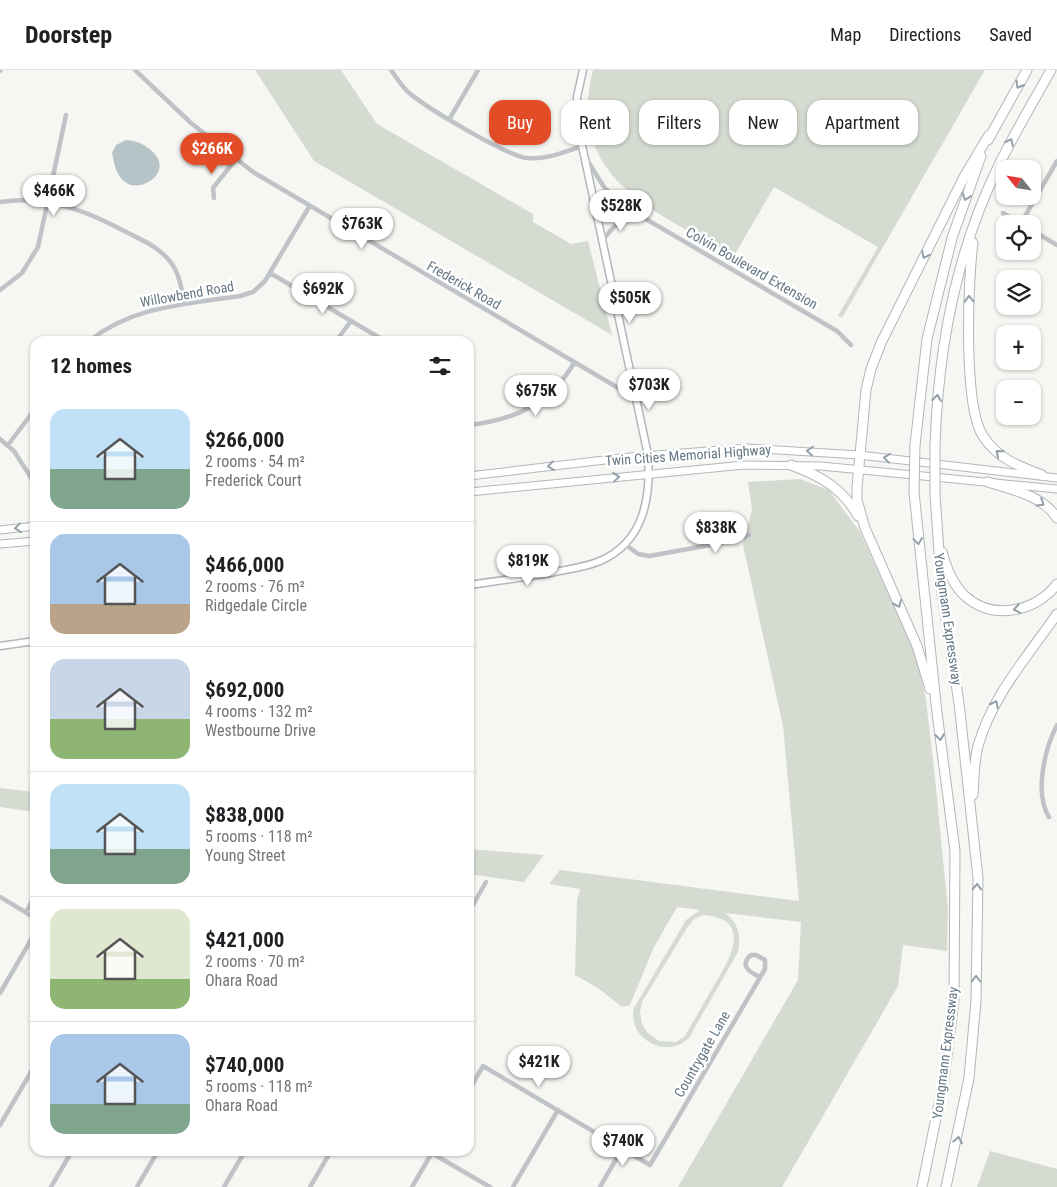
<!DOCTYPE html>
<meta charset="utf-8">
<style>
body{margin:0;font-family:"Roboto Condensed",sans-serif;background:#f2f2f2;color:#202124;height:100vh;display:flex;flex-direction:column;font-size:19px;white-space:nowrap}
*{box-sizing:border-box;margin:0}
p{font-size:16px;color:#757577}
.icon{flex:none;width:28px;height:28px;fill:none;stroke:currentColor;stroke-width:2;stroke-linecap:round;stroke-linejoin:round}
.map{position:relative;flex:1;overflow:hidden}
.drawer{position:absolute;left:30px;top:266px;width:444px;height:820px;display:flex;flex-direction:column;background:#fff;border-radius:15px;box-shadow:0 1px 4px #0004}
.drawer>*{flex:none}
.top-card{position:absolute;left:489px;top:30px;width:475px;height:45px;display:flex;gap:10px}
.needle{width:32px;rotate:300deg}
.controls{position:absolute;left:996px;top:90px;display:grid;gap:10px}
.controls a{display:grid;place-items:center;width:45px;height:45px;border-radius:10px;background:#fff;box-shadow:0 1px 4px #0004;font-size:25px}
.price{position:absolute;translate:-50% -42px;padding:0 11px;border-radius:18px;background:#fff;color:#222;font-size:16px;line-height:32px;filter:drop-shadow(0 1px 2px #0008)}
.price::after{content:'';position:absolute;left:50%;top:30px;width:15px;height:11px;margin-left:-8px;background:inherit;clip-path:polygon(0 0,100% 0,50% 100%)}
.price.active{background:#e24c27;color:#fff}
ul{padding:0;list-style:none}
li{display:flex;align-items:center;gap:15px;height:125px;padding:0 20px}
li+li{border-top:1px solid #e0e0e0}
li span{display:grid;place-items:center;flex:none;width:140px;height:100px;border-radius:15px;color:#555}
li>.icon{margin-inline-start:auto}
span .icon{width:60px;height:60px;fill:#fffc;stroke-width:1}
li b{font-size:21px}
h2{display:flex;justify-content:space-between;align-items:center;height:60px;padding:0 20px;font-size:21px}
.chip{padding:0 18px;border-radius:15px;background:#fff;box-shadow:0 1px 4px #0004;font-size:18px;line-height:45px}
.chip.active{background:#e24c27;color:#fff}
header{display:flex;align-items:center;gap:30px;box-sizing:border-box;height:70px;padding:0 25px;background:#fff;border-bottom:1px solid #e0e0e0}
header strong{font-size:24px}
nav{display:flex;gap:28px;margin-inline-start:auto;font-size:18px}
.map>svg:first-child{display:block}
</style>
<header>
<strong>Doorstep</strong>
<nav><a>Map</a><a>Directions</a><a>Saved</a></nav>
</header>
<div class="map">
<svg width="1057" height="1117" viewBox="0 0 1057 1117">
<rect width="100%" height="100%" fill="#f6f6f3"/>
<!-- green -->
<path fill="#d6dbd2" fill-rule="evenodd" d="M255 0H341L377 54 533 144V152L571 174 588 171 612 265 314 91Z
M593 0H985L842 248 838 246 878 177 774 117 734 186C658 142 565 110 593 0Z
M800 409 829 420 860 462 917 587 926 630 934 698 948 840 947 881 903 875 898 916 782 1117H678L798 910 801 852 725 843C739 853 741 866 738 882L689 968C667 990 627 969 634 938L686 850 700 840 677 837 653 879 630 935 622 937 598 918 575 905 577 831 580 819 549 814 560 800 799 831 783 656 743 475 752 440 748 412ZM703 845C756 849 728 892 712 919 703 935 694 950 685 966L676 972 659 971 647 962 642 954 640 942 642 932 687 858 694 849Z
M0 718 35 722V742L0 737Z
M469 779 544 785 524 812 469 804Z
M990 1081 1057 1099V1117H977Z"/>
<!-- water -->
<path fill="#b6c3c7" d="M126 70C139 71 144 74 153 82 174 103 140 124 125 112 116 105 114 93 112 83L116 75Z"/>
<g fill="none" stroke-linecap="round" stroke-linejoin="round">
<defs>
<path id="secondary" d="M469 515C498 511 527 507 555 502 570 499 586 497 600 491 644 472 651 428 648 385L577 52V27L583 0
M0 576 35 571"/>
<path id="primary" d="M469 406 630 387 747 378 859 385 1057 408
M469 422 744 395 821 396 1057 419
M0 460 35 456
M0 474 35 471"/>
<path id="highway" d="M988 70 1027 0
M973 173C968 210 963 336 983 366 997 388 1018 396 1042 405
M915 375 927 269 952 168 981 86
M935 376C938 281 956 183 998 97 1014 64 1033 32 1051 0
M791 395C821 406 842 418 858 446
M988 412C1012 420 1042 425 1057 448
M914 422 937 643 955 781 954 931 944 1009 922 1117
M935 425 942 524 959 633 978 808 976 931 969 1008 946 1117
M942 482C946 497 953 515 965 526 993 551 1035 542 1057 514
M930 619 917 576 865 458 857 430V417L866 320 871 299 881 273 965 105 989 65
M973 725C974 709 974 691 978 676 992 626 1028 586 1057 544"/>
</defs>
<!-- secondary casing -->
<use href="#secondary" stroke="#b1b7bb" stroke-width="9"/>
<!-- primary casing -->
<use href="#primary" stroke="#b2b7bb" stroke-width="9"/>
<!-- highway casing -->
<use href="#highway" stroke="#b2b6b9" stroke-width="11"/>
<!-- street -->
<path stroke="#bfc3c7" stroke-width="4.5" d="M135 0 191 53 253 102 620 319
M391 0C396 7 401 15 407 21 423 36 507 86 527 88 546 90 564 82 582 76L583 78
M0 1V0
M450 48 478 0
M587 90 604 117 622 135 837 261 851 275
M214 128 213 118 236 89
M0 132C48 125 87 141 128 163 144 171 161 178 172 194 180 206 182 220 184 234
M1003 143 1021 154
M1021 153 1057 91
M1032 160 1057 175
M602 172C612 156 620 150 638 146
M270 203 385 271
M0 220 22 203 38 177 66 45
M89 271C133 236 186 234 240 226L253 222 265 211 309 137
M336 271 351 251
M469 355C515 350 550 334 574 293
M0 369 14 381 35 414
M8 375 35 339
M625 474 638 484 649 486 716 474 749 465
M1049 747C1034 723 1045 678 1057 655
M0 827 35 848
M26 842 35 826
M469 842 486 812
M0 923 35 863
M469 1020 483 996 650 1095 765 899V890L756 885H751C739 895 749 902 760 907
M0 1055 35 995
M428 1081 490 1117
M51 1117 72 1081
M137 1117 158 1081
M224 1117 245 1081
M310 1117 331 1081
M412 1117 433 1081
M513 1117 558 1040
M600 1117 622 1079"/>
<!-- secondary -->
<use href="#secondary" stroke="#fff" stroke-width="6"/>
<!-- primary -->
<use href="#primary" stroke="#fff" stroke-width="7"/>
<!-- highway -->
<use href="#highway" stroke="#fff" stroke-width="9"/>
<defs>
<path id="highway-bridge" d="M935 376V425
M914 422 915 375"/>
</defs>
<!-- highway-bridge casing -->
<use href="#highway-bridge" stroke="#b2b6b9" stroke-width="11" stroke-linecap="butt"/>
<!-- highway-bridge -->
<use href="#highway-bridge" stroke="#fff" stroke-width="9"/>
</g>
<!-- one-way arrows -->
<defs><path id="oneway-chevron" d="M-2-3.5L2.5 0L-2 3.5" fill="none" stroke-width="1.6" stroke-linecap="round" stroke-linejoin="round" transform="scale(1.25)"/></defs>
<g stroke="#93a0a9">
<use href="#oneway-chevron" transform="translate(1019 15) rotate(120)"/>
<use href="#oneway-chevron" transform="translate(1010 72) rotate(-63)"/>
<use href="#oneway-chevron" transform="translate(966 127) rotate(110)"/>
<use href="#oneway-chevron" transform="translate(925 185) rotate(117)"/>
<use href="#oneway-chevron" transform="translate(969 229) rotate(-91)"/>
<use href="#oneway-chevron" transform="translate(937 328) rotate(-84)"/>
<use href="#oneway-chevron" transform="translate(810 381) rotate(-175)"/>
<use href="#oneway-chevron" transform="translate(999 383) rotate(-139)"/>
<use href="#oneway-chevron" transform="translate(887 388) rotate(-173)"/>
<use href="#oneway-chevron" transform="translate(551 396) rotate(173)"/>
<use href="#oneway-chevron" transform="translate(616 407) rotate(-6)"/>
<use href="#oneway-chevron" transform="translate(1041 433) rotate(32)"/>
<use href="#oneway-chevron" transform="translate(18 458) rotate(173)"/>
<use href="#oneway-chevron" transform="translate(918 471) rotate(84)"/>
<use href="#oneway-chevron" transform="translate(898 534) rotate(66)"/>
<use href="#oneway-chevron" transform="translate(1017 539) rotate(170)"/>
<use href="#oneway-chevron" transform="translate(995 634) rotate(-63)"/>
<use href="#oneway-chevron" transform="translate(940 667) rotate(83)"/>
<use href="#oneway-chevron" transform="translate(977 817) rotate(-88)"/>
<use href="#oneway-chevron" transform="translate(976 909) rotate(-90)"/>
<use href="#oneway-chevron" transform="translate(958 1070) rotate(-79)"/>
</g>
<g text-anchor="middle" stroke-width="5" stroke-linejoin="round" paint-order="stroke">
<!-- street labels -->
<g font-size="14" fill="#657784" stroke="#fff">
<text transform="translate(752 198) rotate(30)" y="5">Colvin Boulevard Extension</text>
<text transform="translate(464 215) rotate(30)" y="5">Frederick Road</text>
<text transform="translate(187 224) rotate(-10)" y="5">Willowbend Road</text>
<text transform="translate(688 385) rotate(-4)" y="5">Twin Cities Memorial Highway</text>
<text transform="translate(948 549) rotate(82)" y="5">Youngmann Expressway</text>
<text transform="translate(945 983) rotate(-83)" y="5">Youngmann Expressway</text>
<text transform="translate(702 984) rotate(-60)" y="5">Countrygate Lane</text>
</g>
</g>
</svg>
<div class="controls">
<a><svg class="needle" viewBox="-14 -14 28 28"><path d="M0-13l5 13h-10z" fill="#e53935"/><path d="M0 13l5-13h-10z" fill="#757577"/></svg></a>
<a><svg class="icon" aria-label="locate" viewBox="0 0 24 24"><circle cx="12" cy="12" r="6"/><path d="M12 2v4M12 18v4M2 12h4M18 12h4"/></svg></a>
<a><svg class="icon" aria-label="layers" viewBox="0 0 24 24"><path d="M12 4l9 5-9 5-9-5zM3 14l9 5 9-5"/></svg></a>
<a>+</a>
<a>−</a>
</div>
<b class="price active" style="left:212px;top:105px">$266K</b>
<b class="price" style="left:54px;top:147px">$466K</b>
<b class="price" style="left:621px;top:162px">$528K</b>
<b class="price" style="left:362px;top:180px">$763K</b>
<b class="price" style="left:323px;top:245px">$692K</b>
<b class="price" style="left:630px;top:254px">$505K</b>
<b class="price" style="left:649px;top:341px">$703K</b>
<b class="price" style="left:536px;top:347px">$675K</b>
<b class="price" style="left:716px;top:484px">$838K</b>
<b class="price" style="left:528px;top:517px">$819K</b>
<b class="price" style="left:539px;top:1018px">$421K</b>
<b class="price" style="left:623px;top:1097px">$740K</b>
<div class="top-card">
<a class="chip active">Buy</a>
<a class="chip">Rent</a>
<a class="chip">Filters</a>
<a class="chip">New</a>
<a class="chip">Apartment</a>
</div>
<section class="drawer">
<h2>12 homes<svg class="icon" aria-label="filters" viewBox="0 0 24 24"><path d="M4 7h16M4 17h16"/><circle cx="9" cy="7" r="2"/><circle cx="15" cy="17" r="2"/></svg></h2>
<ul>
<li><span style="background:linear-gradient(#bfe0f5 60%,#7fa58c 0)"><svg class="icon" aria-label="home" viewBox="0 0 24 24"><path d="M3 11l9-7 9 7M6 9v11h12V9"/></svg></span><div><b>$266,000</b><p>2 rooms · 54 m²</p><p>Frederick Court</p></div></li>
<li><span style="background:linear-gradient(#a9c7e8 70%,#b9a48a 0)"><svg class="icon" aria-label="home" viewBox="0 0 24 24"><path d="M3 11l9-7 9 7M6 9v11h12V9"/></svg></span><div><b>$466,000</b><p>2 rooms · 76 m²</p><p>Ridgedale Circle</p></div></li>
<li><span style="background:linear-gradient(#c9d6e8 60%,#8fb573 0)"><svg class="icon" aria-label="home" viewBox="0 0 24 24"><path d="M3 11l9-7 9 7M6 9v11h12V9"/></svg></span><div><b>$692,000</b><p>4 rooms · 132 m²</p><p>Westbourne Drive</p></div></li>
<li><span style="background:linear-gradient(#bfe0f5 65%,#7fa58c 0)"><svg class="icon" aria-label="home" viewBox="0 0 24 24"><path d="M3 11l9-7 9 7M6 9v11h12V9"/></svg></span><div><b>$838,000</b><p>5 rooms · 118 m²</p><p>Young Street</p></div></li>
<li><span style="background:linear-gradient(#dfe7d0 70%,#8fb573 0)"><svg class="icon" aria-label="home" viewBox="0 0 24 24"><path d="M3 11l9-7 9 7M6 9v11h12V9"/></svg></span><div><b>$421,000</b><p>2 rooms · 70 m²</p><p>Ohara Road</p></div></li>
<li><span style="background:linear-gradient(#a9c7e8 70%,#7fa58c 0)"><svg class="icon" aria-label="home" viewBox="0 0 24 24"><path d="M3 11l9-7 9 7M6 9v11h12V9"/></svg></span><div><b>$740,000</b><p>5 rooms · 118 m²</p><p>Ohara Road</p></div></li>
</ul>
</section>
</div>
